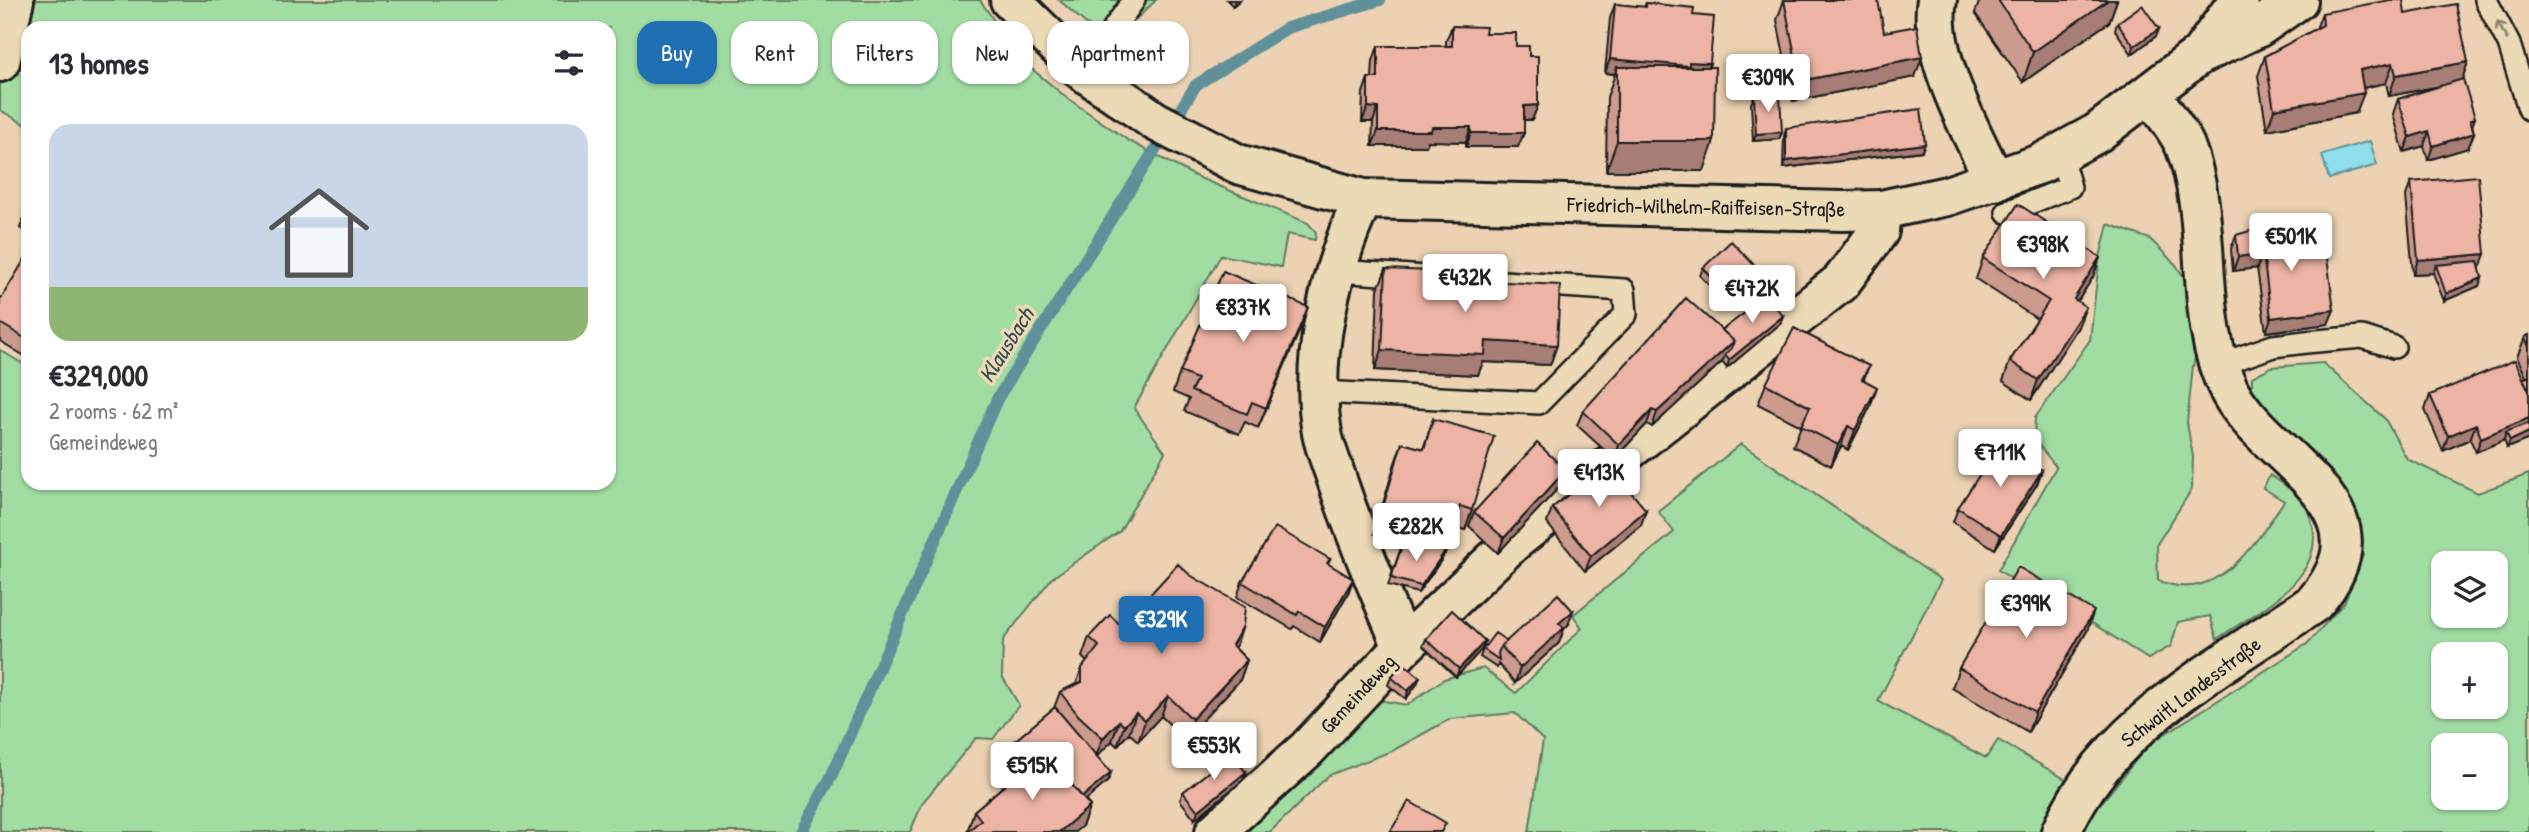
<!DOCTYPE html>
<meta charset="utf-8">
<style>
body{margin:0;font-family:"Patrick Hand",sans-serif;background:#f7f7f7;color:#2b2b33;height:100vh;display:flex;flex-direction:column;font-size:26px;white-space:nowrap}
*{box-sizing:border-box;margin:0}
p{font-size:23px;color:#7c7c81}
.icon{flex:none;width:38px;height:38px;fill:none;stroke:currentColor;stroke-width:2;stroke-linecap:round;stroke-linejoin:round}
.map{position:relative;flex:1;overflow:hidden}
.details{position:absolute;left:21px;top:21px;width:595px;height:469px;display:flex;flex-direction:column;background:#fff;border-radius:21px;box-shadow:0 2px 5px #0004}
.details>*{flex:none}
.banner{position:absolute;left:637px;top:21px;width:665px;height:63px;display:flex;gap:14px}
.tools{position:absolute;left:2431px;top:551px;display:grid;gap:14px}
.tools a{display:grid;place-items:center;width:77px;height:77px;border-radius:14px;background:#fff;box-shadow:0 2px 5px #0004;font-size:35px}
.price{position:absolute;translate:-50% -60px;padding:0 16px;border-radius:7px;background:#fff;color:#222;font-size:23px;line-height:46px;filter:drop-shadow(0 2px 4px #0008)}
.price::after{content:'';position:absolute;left:50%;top:42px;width:21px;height:16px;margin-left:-10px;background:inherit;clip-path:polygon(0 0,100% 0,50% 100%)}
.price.active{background:#1f6fb2;color:#fff}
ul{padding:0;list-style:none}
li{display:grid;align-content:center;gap:14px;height:371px;padding:0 28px}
li span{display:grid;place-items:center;height:217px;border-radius:21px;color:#555}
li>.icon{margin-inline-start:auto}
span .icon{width:126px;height:126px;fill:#fffc;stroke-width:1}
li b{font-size:30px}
h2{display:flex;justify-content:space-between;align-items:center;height:84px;padding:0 28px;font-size:30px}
.chip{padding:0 24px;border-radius:21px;background:#fff;box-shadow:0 2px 5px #0004;font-size:24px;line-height:63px}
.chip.active{background:#1f6fb2;color:#fff}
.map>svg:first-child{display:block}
</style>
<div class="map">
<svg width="2529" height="832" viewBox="0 0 2529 832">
<rect width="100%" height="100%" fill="#ecd2b3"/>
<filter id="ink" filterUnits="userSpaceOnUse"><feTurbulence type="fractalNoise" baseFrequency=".0143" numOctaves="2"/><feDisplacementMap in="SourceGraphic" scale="14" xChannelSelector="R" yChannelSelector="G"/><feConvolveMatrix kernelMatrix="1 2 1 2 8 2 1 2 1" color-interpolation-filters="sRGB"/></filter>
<g filter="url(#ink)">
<!-- green -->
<path fill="#a1dca3" stroke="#5e7c60" stroke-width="2" fill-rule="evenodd" d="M14 0H980L1020 59 1067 98 1129 141 1195 176 1308 223 1316 232 1315 240 1287 234 1281 267 1221 255 1134 408 1165 452 1120 531 1052 578 1003 640 1002 676 1019 705 993 739 976 738 923 802 910 832H0V350L28 367V483H609V28H28V126L0 110V62Z
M1059 0H1156L1110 45Z
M2108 224 2150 239 2176 265 2196 296 2201 336 2193 366 2187 423 2193 457 2192 489 2157 544 2158 580C2216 607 2256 543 2284 501L2263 488 2270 475C2280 482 2292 489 2300 498 2308 507 2310 516 2313 527 2323 582 2254 613 2217 639L2210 616 2178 622 2171 646 2148 659 2070 609 2029 590 1998 570 2056 467 2034 439 2035 418 2090 340 2099 261Z
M2323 363 2385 419 2407 459 2478 493 2529 474V832H1529L1543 740 1515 713 1450 719 1392 751 1329 775 1270 832H1241L1373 699 1407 705 1444 679 1483 668 1516 693 1582 628 1573 615 1674 532 1658 511 1741 444 1941 580 1878 701 1986 758 1998 740 2103 801 2149 744 2307 644 2344 603 2363 555 2352 512 2252 392V377L2271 367ZM2443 564H2496V616H2443ZM2443 654H2496V707H2443ZM2443 746H2496V798H2443Z"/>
<!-- water -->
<path fill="#8fdeec" stroke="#619099" stroke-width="2" d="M2370 141 2377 165 2329 179 2322 155Z"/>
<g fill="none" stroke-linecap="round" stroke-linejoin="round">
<!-- stream -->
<path stroke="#619099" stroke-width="12" d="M801 832 832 775 997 399 1196 85 1287 28 1380 0"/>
<defs>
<path id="service" d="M2486 0 2509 44 2529 109
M1083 71 1134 0
M2007 212 2070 187 2060 153
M2219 365 2273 346 2306 342 2362 337 2394 347
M1320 392 1539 403 1626 314 1624 290 1336 271"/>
<path id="minor" d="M1937 0C1927 52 1972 134 1995 181
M0 62 14 0
M1403 647 1513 542 1841 282 1879 231 1881 210
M1215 832 1307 749 1403 647C1380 593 1357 539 1338 483 1333 467 1325 449 1322 433 1309 357 1331 267 1363 199"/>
<path id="tertiary" d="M2061 832C2107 724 2221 667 2314 603 2398 507 2269 464 2230 392 2192 320 2215 222 2185 146 2177 128 2161 110 2150 93"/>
<path id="secondary" d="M1010 0 1083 71 1155 121 1238 164 1363 199 1843 211 1881 210 1947 196 2040 164 2097 133 2199 55 2259 27 2298 0
M2201 53 2239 0"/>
</defs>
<!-- service casing -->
<use href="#service" stroke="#1c1c1c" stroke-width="26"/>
<!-- minor casing -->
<use href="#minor" stroke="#1c1c1c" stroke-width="44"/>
<!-- tertiary casing -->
<use href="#tertiary" stroke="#1c1c1c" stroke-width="44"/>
<!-- secondary casing -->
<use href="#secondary" stroke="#1c1c1c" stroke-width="44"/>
<!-- service -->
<use href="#service" stroke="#ecdab7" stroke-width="21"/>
<!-- minor -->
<use href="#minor" stroke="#ecdab7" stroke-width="38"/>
<!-- tertiary -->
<use href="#tertiary" stroke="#ecdab7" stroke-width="38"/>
<!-- secondary -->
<use href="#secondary" stroke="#ecdab7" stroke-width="38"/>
</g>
<!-- wall -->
<path fill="#cc9b8e" stroke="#1c1c1c" stroke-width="2" d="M1227 0H1240L1233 6Z
M1784 0 1884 32 1915 77 1793 101 1777 20Z
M1980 0H2117L2109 22 2023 82 1975 13Z
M1646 3 1693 15 1710 63 1708 67 1704 171H1606L1607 97 1615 74 1605 73 1610 18 1615 4 1644 7Z
M2322 13 2405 14 2468 62 2462 79 2474 133 2468 148 2428 160 2424 146 2404 152 2393 114 2398 99 2441 86 2389 96 2386 83 2363 88 2356 113 2267 130 2258 76 2265 56 2316 29Z
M2117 23 2159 29 2156 36 2132 54 2115 30Z
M1452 26 1485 33 1516 46 1529 56 1538 105 1532 120H1524L1518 147H1466V142L1441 141H1428L1426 146H1372L1373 122H1362L1363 93 1368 78H1372L1373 61 1378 46H1446V41Z
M1754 96 1782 132 1779 139 1753 141 1751 104Z
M1786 128 1922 151 1783 168 1784 136Z
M2411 182 2480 268 2479 286 2444 301 2433 273 2413 274 2406 196Z
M28 206V233L20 228Z
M2236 235 2277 249 2328 324 2266 332 2257 268 2233 271 2231 249Z
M2100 257 2093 277 2078 301V327L2031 400 2003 381 2010 361 2037 319 1976 279 1983 258Z
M28 261V358L0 341V300Z
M1703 268 1756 278 1728 304 1700 276Z
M1386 269 1429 278 1557 345 1550 365 1483 362 1478 375 1375 370 1378 289Z
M1308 307 1301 327 1258 428 1245 422 1239 434 1184 411 1189 399 1173 392 1180 372Z
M1780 324 1727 368 1722 362 1723 361 1652 427 1647 424 1614 459 1577 425 1583 411 1722 330Z
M2529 335V439L2507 448 2504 440 2476 452 2470 439 2443 451 2425 410 2430 395 2523 379 2526 377 2517 357 2525 337Z
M1869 366 1864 379 1870 407 1848 450 1841 446 1831 466 1793 446 1801 426 1758 404 1766 384Z
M1433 419 1472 510 1465 530 1454 527 1445 554H1444L1442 559 1418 593 1388 585 1403 542 1374 534 1395 463 1402 443 1423 449Z
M1566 470 1561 485 1498 553 1469 526 1474 512Z
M2042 470 2037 484 1995 549 1953 522 1958 508Z
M1552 508 1641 525 1585 571 1547 523Z
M1330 559 1328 564 1353 579 1348 593 1320 642 1294 626 1292 629 1237 597 1242 582Z
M1146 599 1236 646 1235 648 1247 660 1240 680 1185 739 1161 716 1138 741 1129 733 1117 746 1112 741 1097 756 1108 781 1085 801 1090 806 1082 826 967 832 974 811 1024 769 1009 751 1011 744 1054 708 1060 692 1076 684 1082 668 1087 662 1082 657 1089 637 1128 632 1141 621 1139 619Z
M1568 625 1564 629 1559 643 1515 683 1498 664 1497 668 1480 657 1483 649 1507 641Z
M2087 631 2028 732 1952 688 1959 668Z
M1426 639 1485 641 1482 649 1456 677 1423 646Z
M1391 677 1417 684 1406 699 1388 685Z
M1246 772 1243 780 1195 819 1180 800 1183 792Z"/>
<!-- shaded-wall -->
<path fill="#a67e74" stroke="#1c1c1c" stroke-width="2" d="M1235 0H1240L1233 6Z
M2108 0H2117L2109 22 2023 82 2033 52Z
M2159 29 2156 36 2132 54 2134 46Z
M1922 57 1915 77 1793 101 1800 81Z
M1610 59 1689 62 1710 63 1705 78 1617 67 1615 74 1605 73Z
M2468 62 2461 82 2389 96 2396 75Z
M2393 63 2386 83 2353 90 2360 70Z
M2364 93 2356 113 2267 130 2274 109Z
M1538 105 1532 120H1519L1524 106Z
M1368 107 1378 108 1373 122H1362Z
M2475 118 2470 132V120Z
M1432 127H1471L1466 142 1428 141 1426 146H1372L1378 131Z
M2429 131 2424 146 2404 152 2410 137Z
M1782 132 1779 139 1753 141 1756 134Z
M1471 133H1524L1518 147H1466Z
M2474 133 2468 148 2428 160 2433 146Z
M1617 141H1714L1704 171H1606Z
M1925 144 1922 151 1783 168 1786 161Z
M2263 253 2257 268 2233 271 2238 257Z
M2485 254 2480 268 2436 265 2433 273 2413 274 2418 260Z
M2100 257 2093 277 2066 319 2074 299Z
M1759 270 1756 278 1728 304 1730 297Z
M2482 278 2479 286 2444 301 2446 294Z
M1308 307 1301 327 1258 428 1266 408Z
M2086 307 2078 327 2031 400 2038 380Z
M2334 310 2328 324 2266 332 2271 318Z
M1783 316 1780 324 1727 368 1729 360Z
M1486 341 1557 345 1550 365 1483 362 1478 375 1375 370 1382 350Z
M1734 341 1729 355H1725L1723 361 1652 427 1657 412Z
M1877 387 1870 407 1848 450 1855 430Z
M1652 410 1647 424 1614 459 1619 445Z
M2529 418V430L2506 432 2504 440 2476 452 2481 438Z
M2476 424 2470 439 2443 451 2448 436Z
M1848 426 1841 446 1831 466 1838 445Z
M2529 432V439L2507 448 2510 441Z
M1566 470 1561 485 1498 553 1504 538Z
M2042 470 2037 484 1995 549 2001 535Z
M1646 510 1641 525 1585 571 1591 556Z
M1445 551 1442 559 1418 593 1421 586Z
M1353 579 1348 593 1320 642 1325 627Z
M1573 611 1568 625 1564 629 1559 643 1515 683 1520 668 1559 623Z
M2094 611 2087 631 2028 732 2035 712Z
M1243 626 1236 646 1224 665 1232 645Z
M1485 641 1482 649 1456 677 1459 669Z
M1247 660 1240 680 1185 739 1192 719Z
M1420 677 1417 684 1406 699 1408 691Z
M1168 696 1161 716 1138 741 1145 721Z
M1136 713 1129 733 1117 746 1124 726Z
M1119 721 1112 741 1095 758 1103 738Z
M1246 772 1243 780 1195 819 1198 811Z
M1111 773 1108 781 1071 813 1073 805Z
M1090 806 1082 826 1075 832H1059Z"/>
<!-- building -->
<path fill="#edb4a5" stroke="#1c1c1c" stroke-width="2" d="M1784 0H1878L1884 32 1917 26 1922 57 1800 81Z
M1998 0H2108L2033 52Z
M2390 0H2403L2405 14 2456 4 2468 62 2396 75 2393 63 2360 70 2364 93 2274 109 2265 56 2323 25 2322 13Z
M1646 3 1694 8 1693 15 1714 17 1710 63 1689 62V66L1610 59 1615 4 1646 7Z
M2142 5 2159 29 2134 46 2117 23Z
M1452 26 1486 27 1485 33H1516V46H1529V56H1538V105L1524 106V133H1471V127H1432L1431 131H1378V108L1368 107V78H1378V46H1452Z
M1617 67H1715L1714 141H1617Z
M2463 79 2475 118 2470 120 2474 133 2433 146 2429 131 2410 137 2398 99Z
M1780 95 1782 132 1756 134 1754 96Z
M1921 109 1925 144 1786 161V128Z
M2478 176 2485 254 2418 260 2411 182Z
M2018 204 2100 257 2074 299 2086 307 2038 380 2010 361 2049 301 1983 258Z
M2274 224 2277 249 2325 243 2334 310 2271 318 2263 253 2238 257 2236 235Z
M1731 241 1759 270 1730 297 1703 268Z
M25 259 28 261V340L0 323V300Z
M2478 261 2482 278 2446 294 2436 265Z
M1386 269 1430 271 1429 278 1560 285 1557 345 1486 341 1485 355 1382 350Z
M1223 271 1308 307 1266 408 1252 402 1247 414 1191 391 1197 379 1180 372Z
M1767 296 1783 316 1729 360 1725 355 1732 348 1734 341 1722 330Z
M1686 298 1734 341 1657 412 1652 410 1619 445 1583 411Z
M1794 328 1869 366 1862 379 1877 387 1855 430 1848 426 1838 445 1801 426 1810 407 1766 384Z
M2529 335V347L2525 337Z
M2515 360 2529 391V418L2481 438 2476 424 2448 436 2430 395Z
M2529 376V391L2523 379Z
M1433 419 1494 436 1472 510 1460 506 1452 534 1381 514 1402 443 1424 449Z
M2529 423V432L2510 441 2506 432Z
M1537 443 1566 470 1504 538 1474 512Z
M2000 443 2042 470 2001 535 1958 508Z
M1607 463 1646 510 1591 556 1552 508Z
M1275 527 1330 559 1327 563 1353 579 1325 627 1299 611 1297 615 1242 582Z
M1404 540 1445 551 1421 586 1391 578Z
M1178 564 1190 575 1245 607 1243 626 1232 645 1247 660 1192 719 1168 696 1145 721 1136 713 1124 726 1119 721 1103 738 1079 716 1060 692 1082 682V668L1099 646 1089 637 1110 615 1128 632 1155 607 1146 599Z
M2018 567 2094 611 2035 712 1959 668Z
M1558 594 1573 611 1559 623 1564 628 1520 668 1501 646Z
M1452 610 1485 641 1459 669 1426 639Z
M1495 633 1507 641 1501 646 1498 653 1499 660 1483 649Z
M1403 663 1420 677 1408 691 1391 677Z
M1055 707 1111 773 1082 797 1044 752 1029 765 1011 744Z
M1044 752 1090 806 1059 832H967L981 820 974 811Z
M1231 754 1246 772 1198 811 1183 792Z
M1409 801 1446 823 1441 832H1390Z"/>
<!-- one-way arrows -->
<defs><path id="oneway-shaft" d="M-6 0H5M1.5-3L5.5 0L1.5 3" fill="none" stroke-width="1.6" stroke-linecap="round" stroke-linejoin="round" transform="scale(1.75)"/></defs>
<use stroke="#8e8471" href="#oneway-shaft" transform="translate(2502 30) rotate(-117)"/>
</g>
<g text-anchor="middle" stroke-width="7" stroke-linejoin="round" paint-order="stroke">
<!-- street labels -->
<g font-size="21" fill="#1c1c1c" stroke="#ecdab7">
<text transform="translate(1706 207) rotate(1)" y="7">Friedrich-Wilhelm-Raiffeisen-Straße</text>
<text transform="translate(2191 692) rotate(-37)" y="7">Schwaitl Landesstraße</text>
<text transform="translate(1358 694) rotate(-47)" y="7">Gemeindeweg</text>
</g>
<!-- water labels -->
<g font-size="23" font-style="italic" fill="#394c50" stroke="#ecdab7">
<text transform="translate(1006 345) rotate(-58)" y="8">Klausbach</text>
</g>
</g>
</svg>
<div class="tools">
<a><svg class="icon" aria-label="layers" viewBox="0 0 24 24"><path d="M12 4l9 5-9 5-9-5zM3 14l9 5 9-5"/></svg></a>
<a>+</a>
<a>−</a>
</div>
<b class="price" style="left:1768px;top:114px">€309K</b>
<b class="price" style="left:2291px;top:273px">€501K</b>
<b class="price" style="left:2043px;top:281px">€398K</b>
<b class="price" style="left:1465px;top:314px">€432K</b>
<b class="price" style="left:1752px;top:325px">€472K</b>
<b class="price" style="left:1243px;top:344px">€837K</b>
<b class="price" style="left:2000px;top:489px">€711K</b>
<b class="price" style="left:1599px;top:509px">€413K</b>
<b class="price" style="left:1416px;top:563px">€282K</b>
<b class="price" style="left:2026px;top:640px">€399K</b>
<b class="price active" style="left:1161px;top:656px">€329K</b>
<b class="price" style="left:1214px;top:782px">€553K</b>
<b class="price" style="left:1032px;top:802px">€515K</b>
<div class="banner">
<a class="chip active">Buy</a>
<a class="chip">Rent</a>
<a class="chip">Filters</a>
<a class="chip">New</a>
<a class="chip">Apartment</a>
</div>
<section class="details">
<h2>13 homes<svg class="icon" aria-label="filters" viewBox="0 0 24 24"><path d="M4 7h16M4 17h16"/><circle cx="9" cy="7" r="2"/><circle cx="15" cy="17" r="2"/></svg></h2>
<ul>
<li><span style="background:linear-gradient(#c9d6e8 75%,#8fb573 0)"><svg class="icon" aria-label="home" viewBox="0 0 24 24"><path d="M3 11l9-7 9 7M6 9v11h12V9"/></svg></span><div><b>€329,000</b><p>2 rooms · 62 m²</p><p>Gemeindeweg</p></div></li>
</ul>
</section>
</div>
